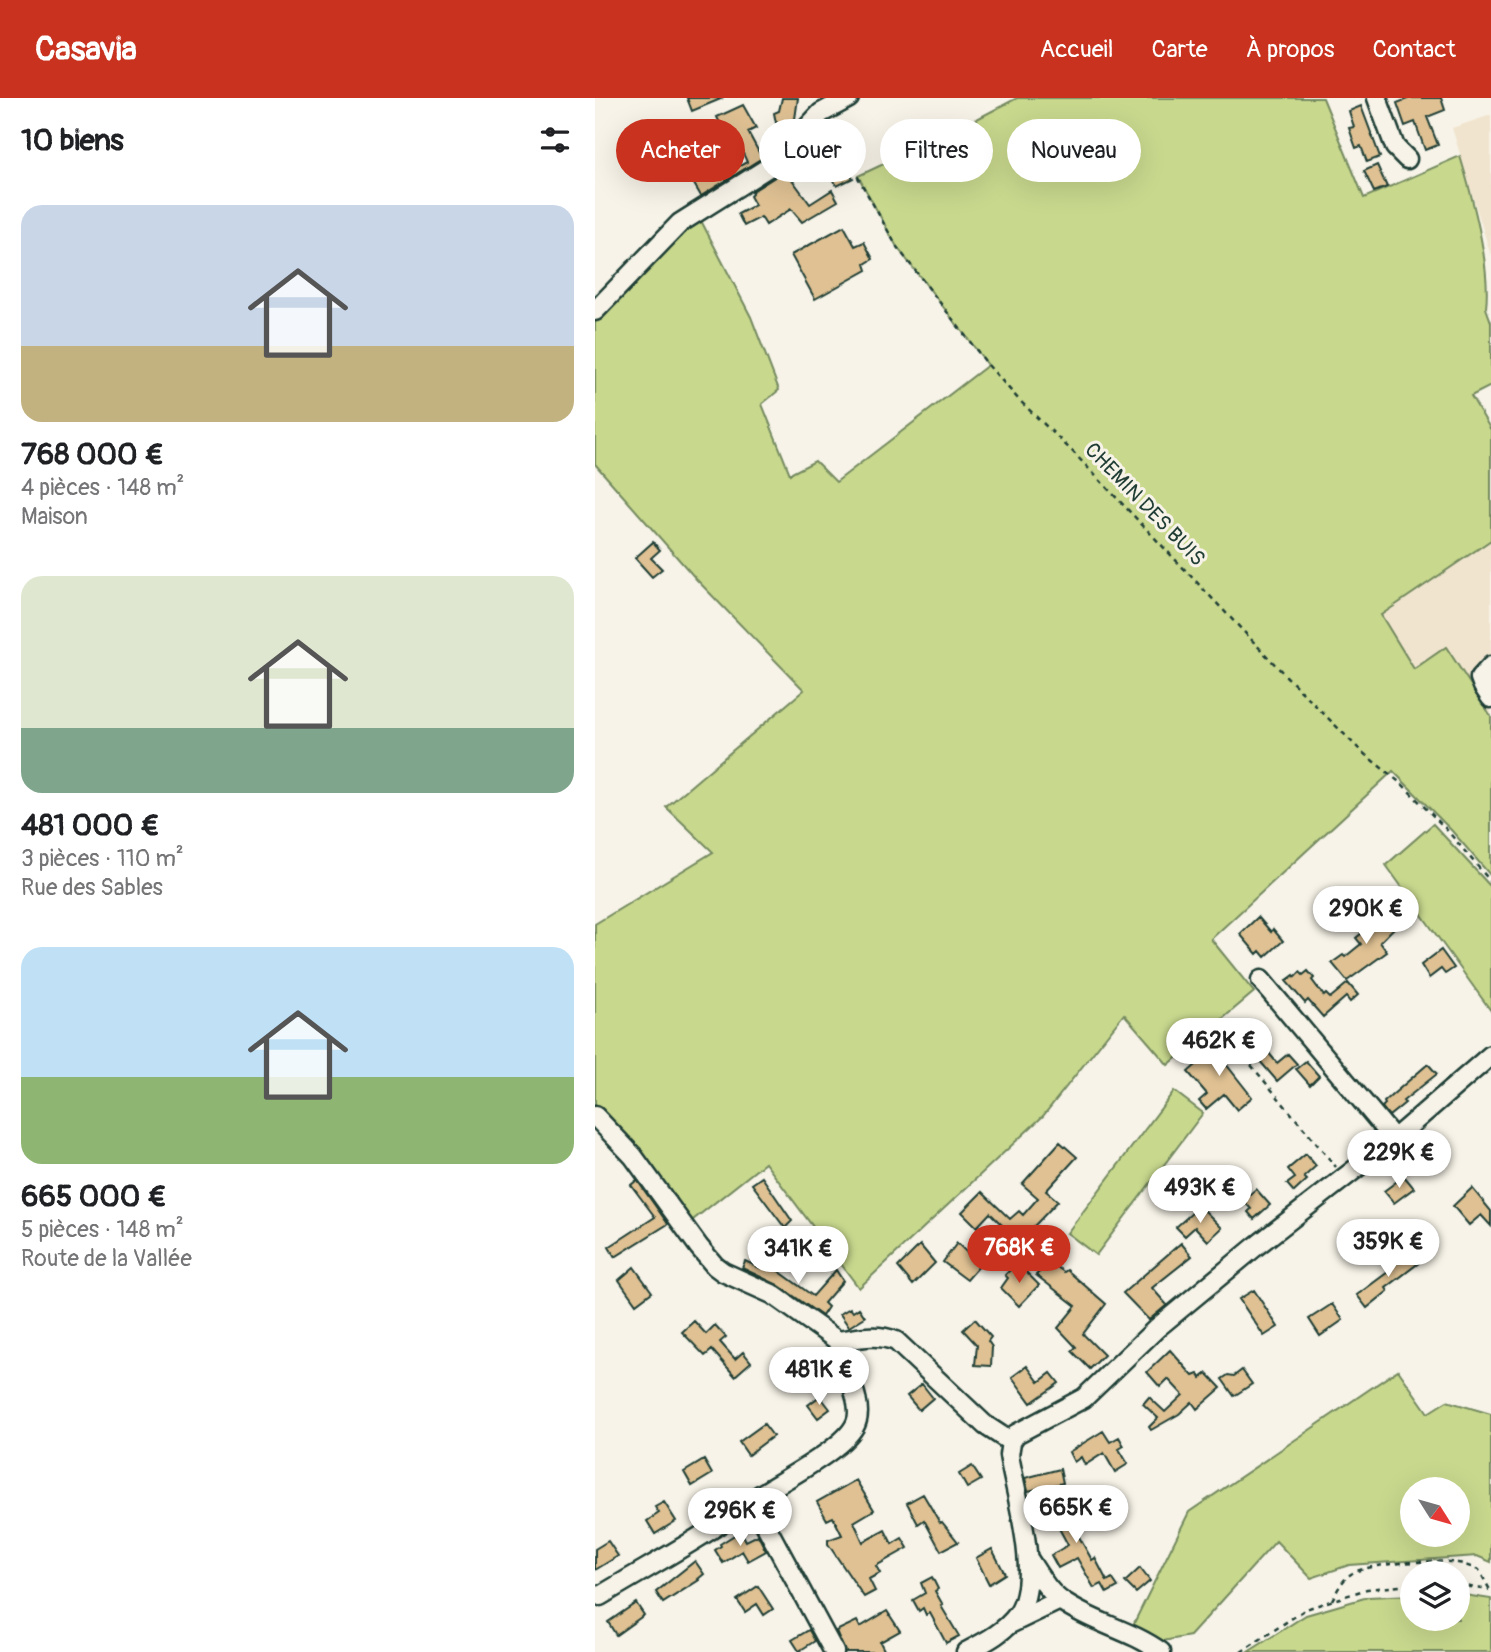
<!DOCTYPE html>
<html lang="fr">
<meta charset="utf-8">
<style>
body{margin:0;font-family:Pangolin,sans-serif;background:#f2f2f2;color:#202124;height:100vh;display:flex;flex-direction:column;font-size:26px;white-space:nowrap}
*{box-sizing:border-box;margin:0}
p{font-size:23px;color:#757577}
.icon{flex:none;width:38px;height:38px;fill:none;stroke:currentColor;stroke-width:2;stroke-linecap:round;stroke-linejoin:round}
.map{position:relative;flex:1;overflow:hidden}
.drawer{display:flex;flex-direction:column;background:#fff;width:595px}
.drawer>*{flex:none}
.top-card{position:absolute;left:21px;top:21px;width:665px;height:63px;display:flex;gap:14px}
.needle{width:46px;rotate:127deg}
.tools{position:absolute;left:805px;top:1379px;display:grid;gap:14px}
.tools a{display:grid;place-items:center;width:70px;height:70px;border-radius:50%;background:#fff;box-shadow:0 7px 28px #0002;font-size:35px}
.price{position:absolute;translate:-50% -60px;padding:0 16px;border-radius:24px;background:#fff;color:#222;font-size:23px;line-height:46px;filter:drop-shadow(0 2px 4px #0008)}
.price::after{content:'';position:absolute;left:50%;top:42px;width:21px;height:16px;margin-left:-10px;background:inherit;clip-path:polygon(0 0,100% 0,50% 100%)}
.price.current{background:#c8321e;color:#fff}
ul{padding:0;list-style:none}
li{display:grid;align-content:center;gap:14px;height:371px;padding:0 21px}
li span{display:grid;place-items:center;height:217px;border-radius:21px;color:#555}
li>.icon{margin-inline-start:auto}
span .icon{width:126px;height:126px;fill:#fffc;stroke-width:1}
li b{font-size:30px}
h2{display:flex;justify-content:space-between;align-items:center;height:84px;padding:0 21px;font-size:30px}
.chip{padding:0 24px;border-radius:32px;background:#fff;box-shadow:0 7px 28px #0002;font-size:24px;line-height:63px}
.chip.current{background:#c8321e;color:#fff}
header{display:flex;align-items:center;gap:42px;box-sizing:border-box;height:98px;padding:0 35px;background:#c8321e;color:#fff}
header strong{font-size:33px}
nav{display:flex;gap:38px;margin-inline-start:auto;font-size:24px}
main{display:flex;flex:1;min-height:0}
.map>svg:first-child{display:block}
</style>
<header>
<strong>Casavia</strong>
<nav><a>Accueil</a><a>Carte</a><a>À propos</a><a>Contact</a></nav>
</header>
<main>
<section class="drawer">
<h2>10 biens<svg class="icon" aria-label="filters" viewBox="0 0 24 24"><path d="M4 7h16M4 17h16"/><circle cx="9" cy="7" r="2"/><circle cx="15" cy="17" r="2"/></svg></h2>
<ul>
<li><span style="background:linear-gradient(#c9d6e8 65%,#c2b280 0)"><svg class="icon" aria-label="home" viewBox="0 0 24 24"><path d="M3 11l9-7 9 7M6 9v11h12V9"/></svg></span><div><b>768 000 €</b><p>4 pièces · 148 m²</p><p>Maison</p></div></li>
<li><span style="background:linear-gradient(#dfe7d0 70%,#7fa58c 0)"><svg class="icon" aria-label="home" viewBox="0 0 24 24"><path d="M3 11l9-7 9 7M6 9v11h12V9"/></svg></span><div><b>481 000 €</b><p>3 pièces · 110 m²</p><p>Rue des Sables</p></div></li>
<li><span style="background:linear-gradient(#bfe0f5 60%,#8fb573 0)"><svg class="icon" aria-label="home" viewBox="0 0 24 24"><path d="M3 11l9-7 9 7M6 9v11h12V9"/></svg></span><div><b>665 000 €</b><p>5 pièces · 148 m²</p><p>Route de la Vallée</p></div></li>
</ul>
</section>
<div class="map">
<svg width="896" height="1554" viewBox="0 0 896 1554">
<rect width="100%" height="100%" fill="#f7f3e8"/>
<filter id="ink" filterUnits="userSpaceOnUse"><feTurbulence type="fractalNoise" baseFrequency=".0143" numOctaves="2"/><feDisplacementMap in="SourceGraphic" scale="14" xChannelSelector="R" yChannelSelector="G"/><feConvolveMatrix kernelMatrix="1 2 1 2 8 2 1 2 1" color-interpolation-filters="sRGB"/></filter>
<g filter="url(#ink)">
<!-- built -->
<path fill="#f0e4ce" d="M896 17V158L857 30Z
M896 442V617L851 549 819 572 786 517Z"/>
<!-- green -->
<path fill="#c8d88d" stroke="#748a60" stroke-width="2" fill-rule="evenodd" d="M422 0H728L769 100 865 58C878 101 896 167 891 210L896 224V288L876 298 896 332V442L786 517 819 571 851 549 896 618V778L857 733 798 673 616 841 659 894 573 967 529 916 448 1018 264 1190 170 1065 89 1129 0 1018V826L118 754 71 709 209 592 102 482 0 366V213L101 113 156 219 184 292 167 306 195 376 220 363 241 384 393 267 302 149 263 78 357 34Z
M838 726 896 789V913L791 767Z
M579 993 608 1015 501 1157 472 1135Z
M803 1272 833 1315 852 1303 896 1316V1464L882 1458 754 1467 716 1480 681 1443 595 1538 568 1543 538 1527 594 1414ZM817 1391H863V1437H817Z
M863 1496 896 1501V1554H653L711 1517 773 1499 817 1497V1521H863Z"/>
<!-- building -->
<path fill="#dfc193" stroke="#1f3d34" stroke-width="2" d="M92 0H128L97 13Z
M187 0H203L200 21 181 25 179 15 184 13Z
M815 0H846L850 12 832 19 843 47 830 52 820 24 810 28 802 5Z
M148 7 161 30 153 34 167 60 106 98 91 72 77 81 59 52 73 43 81 58 97 48 99 51 107 46 126 78 152 64 137 31 129 34 122 19Z
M766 8 785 59 772 64 766 48 761 50 754 30 759 29 754 13Z
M233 37 258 80 242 88 227 61 214 71 210 66 193 76 215 106 237 92 243 103 207 124 196 111 171 127 166 119 149 128 143 116 160 107 155 98 157 96 156 94 183 77 199 61Z
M782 67 792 89 779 94 769 73Z
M249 128 260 148 269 144 278 161 270 166 272 172 220 201 196 157Z
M58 444 65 452 56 460 67 471 57 479 40 460Z
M783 809 800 829 785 844 792 854 752 883 737 865 748 857 750 859 766 846 761 840 773 830 770 826 776 821 773 817Z
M663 819 676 834 678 831 688 843 670 859 665 853 662 856 645 836Z
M846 852 859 870 850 876 846 871 834 880 826 867Z
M713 873 719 880 717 882 729 898 731 896 735 900 753 885 763 897 755 904 751 899 728 919 713 902 710 905 691 883 699 877 700 879 705 874 708 877Z
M625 939 638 954 629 962 631 966 657 999 642 1012 629 996 611 1011 604 1003 612 996 593 974 619 951 616 947Z
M673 954 682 965 693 956 702 966 682 983 664 962Z
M711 963 724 978 715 987 701 971Z
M833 966 842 976 808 1003 810 1005 794 1018 787 1009 790 1006 789 1004Z
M465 1044 482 1059 451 1093 463 1103 420 1148 407 1135 411 1131 395 1115 382 1129 367 1114 387 1094 415 1121 424 1113 428 1117 443 1100 427 1086Z
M711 1056 721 1068 709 1079 712 1082 699 1094 692 1086 700 1080 693 1071Z
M809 1078 819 1090 799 1105 789 1093Z
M167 1079 197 1123 190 1130 157 1086Z
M42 1082 73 1126 20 1159 14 1149 60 1119 36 1087Z
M877 1090 896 1113V1128L886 1117 874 1127 858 1108Z
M661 1091 675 1107 659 1121 653 1114 656 1111 648 1102Z
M608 1111 627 1130 613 1143 600 1129 590 1138 581 1129 598 1114 601 1117Z
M362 1145 385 1167 372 1182 348 1164Z
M586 1145 597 1158 557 1190 572 1207 554 1222 528 1195Z
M325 1147 340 1165 318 1187 303 1169Z
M817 1153 825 1164 791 1190 793 1193 772 1210 762 1197 797 1171 794 1166Z
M150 1163 165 1170 170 1163 218 1198 241 1172 248 1183 229 1205 233 1209 227 1218 183 1187 147 1170Z
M455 1164 469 1174 472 1172 511 1206 488 1236 509 1257 495 1271 477 1253 481 1249 463 1230 481 1208 441 1177Z
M422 1165 444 1187 424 1208 406 1190 413 1180 410 1177Z
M39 1169 57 1194 41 1206 24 1182Z
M659 1192 683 1229 669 1238 644 1201Z
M737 1206 748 1222 725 1238 714 1221Z
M255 1210 258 1214 264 1210 270 1219 254 1229 245 1216Z
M380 1221 396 1239 393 1243 397 1249 396 1268 380 1267 382 1247 368 1232Z
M99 1223 111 1236 120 1227 131 1239 125 1244 140 1261 148 1254 156 1264 140 1278 117 1252 110 1258 87 1234Z
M575 1252 598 1278 603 1276 606 1280 612 1275 626 1290 602 1311 597 1304 584 1316 556 1332 554 1329 563 1320 548 1306 554 1299 570 1314 588 1297 573 1281 565 1289 552 1274Z
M432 1268 444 1284 456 1275 464 1285 436 1305 417 1279Z
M647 1272 657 1286 639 1298 627 1281 633 1277 639 1278Z
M327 1286 338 1300 324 1312 312 1298Z
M225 1298 235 1311 223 1320 213 1307Z
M169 1326 178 1338 153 1357 144 1344Z
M508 1333 515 1344 524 1339 529 1348 524 1351 533 1366 520 1374 509 1355 490 1367 486 1359 479 1364 474 1354Z
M109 1362 117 1376 97 1388 89 1374Z
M377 1368 386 1382 372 1390 364 1376Z
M465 1371 468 1385 433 1393 430 1380Z
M261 1382 279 1412 259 1424 268 1444 290 1432 297 1446 307 1440 313 1450 281 1468 285 1475 274 1481 280 1493 269 1499 233 1446V1442L247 1437 238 1419 232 1422 222 1404Z
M328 1396 345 1425 347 1424 363 1444 346 1453 329 1422 323 1426 312 1405Z
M471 1397 485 1425 478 1428 497 1462 500 1460 512 1483 517 1480 523 1489 512 1495 507 1486 499 1490 482 1460 463 1470 456 1457 473 1447 452 1408Z
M69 1404 81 1423 60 1436 52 1423 64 1415 60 1409Z
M146 1433 151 1443 163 1437 171 1453 153 1463 147 1453 128 1465 120 1452 126 1448 125 1446Z
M13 1443 23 1458 0 1472V1451Z
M397 1451 410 1476 394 1486 381 1460Z
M100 1463 109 1476 103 1481 104 1482 68 1505 61 1494Z
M545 1470 555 1483 541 1495 530 1484Z
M337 1479 343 1491 340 1493 348 1507 346 1508 364 1538 351 1545 335 1515 331 1517 328 1510 324 1513 318 1502 330 1495 326 1485Z
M163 1488 178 1511 169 1517 162 1506 150 1514 142 1502Z
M41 1505 49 1517 21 1537 13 1524Z
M292 1513 305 1533 285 1544 290 1554H250L241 1533 262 1523 265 1529Z
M214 1532 220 1543 204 1553 197 1542Z"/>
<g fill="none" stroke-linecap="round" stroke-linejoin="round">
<defs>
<path id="minor" d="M782 0 800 49 812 61
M0 213 85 125 177 67 226 15 254 0
M896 568 885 580 888 588 896 600
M666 882 799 1041
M0 1018 38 1058 104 1149 120 1168 128 1174 177 1196 243 1243C263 1240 281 1235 301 1243L390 1327 416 1344
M157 1402 239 1554
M434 1462C444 1477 453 1494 468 1504 498 1525 536 1532 566 1554
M5 1498C46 1473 89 1450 129 1423 139 1416 148 1408 159 1401 183 1384 251 1351 261 1325 270 1304 246 1267 243 1243
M415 1526 465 1502
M371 1554C390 1544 410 1534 423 1516 447 1480 421 1399 414 1357L416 1344 421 1336 489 1300 562 1230 660 1149 799 1041 896 957"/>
</defs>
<!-- minor casing -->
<use href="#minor" stroke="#1f3d34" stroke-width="23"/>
<!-- path -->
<path stroke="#1f3d34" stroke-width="2.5" stroke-dasharray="5 5" stroke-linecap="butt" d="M233 26 302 149 393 267 424 302 477 353 691 578 767 654 808 687 851 731 896 784
M656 967 741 1069
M863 1487 894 1492
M737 1502C742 1493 747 1482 756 1476 771 1465 844 1461 863 1465 870 1466 877 1470 884 1472L895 1492
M646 1554 711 1511 772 1491 817 1487"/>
<!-- minor -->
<use href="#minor" stroke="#f7f3e8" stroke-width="18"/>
</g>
</g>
<g text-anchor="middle" stroke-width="6" stroke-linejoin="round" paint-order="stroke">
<!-- street labels -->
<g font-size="21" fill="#1f3d34" stroke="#f7f3e8">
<text transform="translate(550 406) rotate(46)" y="7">CHEMIN DES BUIS</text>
</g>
</g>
</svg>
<div class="tools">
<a><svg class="needle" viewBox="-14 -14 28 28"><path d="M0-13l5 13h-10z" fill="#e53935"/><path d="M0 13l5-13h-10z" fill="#757577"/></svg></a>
<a><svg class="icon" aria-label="layers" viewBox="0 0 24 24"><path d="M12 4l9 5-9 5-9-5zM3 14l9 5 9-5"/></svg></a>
</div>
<b class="price" style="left:771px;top:848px">290K €</b>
<b class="price" style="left:624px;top:980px">462K €</b>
<b class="price" style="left:804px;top:1092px">229K €</b>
<b class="price" style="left:605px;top:1127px">493K €</b>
<b class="price" style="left:793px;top:1181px">359K €</b>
<b class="price current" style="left:424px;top:1187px">768K €</b>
<b class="price" style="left:203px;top:1188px">341K €</b>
<b class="price" style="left:224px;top:1309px">481K €</b>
<b class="price" style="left:481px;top:1447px">665K €</b>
<b class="price" style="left:145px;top:1450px">296K €</b>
<div class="top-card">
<a class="chip current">Acheter</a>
<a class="chip">Louer</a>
<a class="chip">Filtres</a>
<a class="chip">Nouveau</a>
</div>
</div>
</main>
